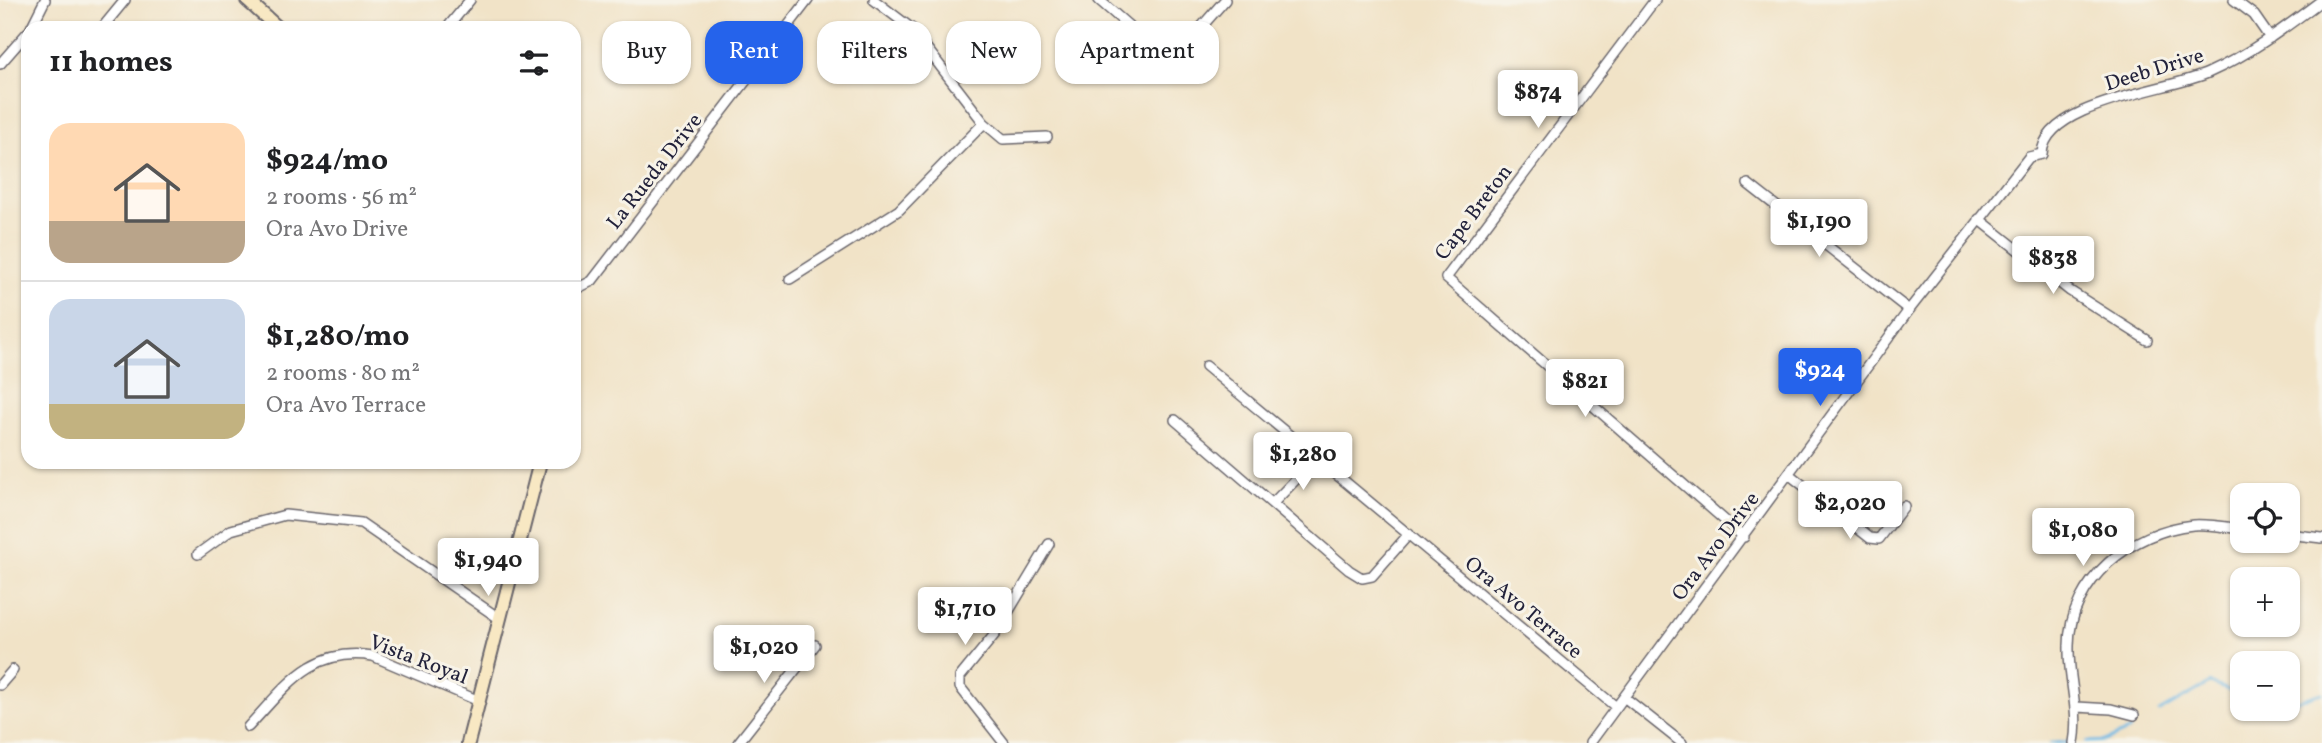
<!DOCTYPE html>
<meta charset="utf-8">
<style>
body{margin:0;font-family:Vollkorn,serif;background:#f2f2f2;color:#202124;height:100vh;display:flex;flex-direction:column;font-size:26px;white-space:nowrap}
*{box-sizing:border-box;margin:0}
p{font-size:23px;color:#757577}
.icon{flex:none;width:38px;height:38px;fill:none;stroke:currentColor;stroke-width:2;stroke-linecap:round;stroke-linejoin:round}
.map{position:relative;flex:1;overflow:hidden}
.panel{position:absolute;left:21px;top:21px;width:560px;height:448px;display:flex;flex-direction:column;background:#fff;border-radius:21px;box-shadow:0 2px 5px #0004}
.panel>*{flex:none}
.guide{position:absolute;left:602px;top:21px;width:665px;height:63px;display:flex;gap:14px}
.fabs{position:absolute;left:2230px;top:483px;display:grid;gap:14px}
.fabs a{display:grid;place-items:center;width:70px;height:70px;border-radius:14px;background:#fff;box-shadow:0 2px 5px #0004;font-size:35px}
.price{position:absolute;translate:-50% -60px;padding:0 16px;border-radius:7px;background:#fff;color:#222;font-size:23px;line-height:46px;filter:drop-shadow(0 2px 4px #0008)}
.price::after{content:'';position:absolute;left:50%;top:42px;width:21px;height:16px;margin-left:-10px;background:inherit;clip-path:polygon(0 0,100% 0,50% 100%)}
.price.current{background:#2563eb;color:#fff}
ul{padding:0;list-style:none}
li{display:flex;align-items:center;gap:21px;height:175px;padding:0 28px}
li+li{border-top:2px solid #e0e0e0}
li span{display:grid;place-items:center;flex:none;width:196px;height:140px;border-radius:21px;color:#555}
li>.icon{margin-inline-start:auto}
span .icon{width:84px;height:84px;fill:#fffc;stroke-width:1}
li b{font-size:30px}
h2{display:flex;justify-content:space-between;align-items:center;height:84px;padding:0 28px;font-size:30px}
.pill{padding:0 24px;border-radius:21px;background:#fff;box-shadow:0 2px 5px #0004;font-size:24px;line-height:63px}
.pill.current{background:#2563eb;color:#fff}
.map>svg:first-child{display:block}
</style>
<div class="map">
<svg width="2322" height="743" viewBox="0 0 2322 743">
<rect width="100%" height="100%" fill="#f7f3e8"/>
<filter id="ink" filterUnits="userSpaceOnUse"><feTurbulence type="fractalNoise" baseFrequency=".0143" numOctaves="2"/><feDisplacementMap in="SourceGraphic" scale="14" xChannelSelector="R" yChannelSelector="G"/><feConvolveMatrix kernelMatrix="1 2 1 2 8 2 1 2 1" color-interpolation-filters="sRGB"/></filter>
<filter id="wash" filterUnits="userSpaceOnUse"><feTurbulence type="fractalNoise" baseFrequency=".00686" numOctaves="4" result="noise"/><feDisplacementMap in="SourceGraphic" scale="28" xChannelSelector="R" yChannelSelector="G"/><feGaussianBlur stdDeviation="1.57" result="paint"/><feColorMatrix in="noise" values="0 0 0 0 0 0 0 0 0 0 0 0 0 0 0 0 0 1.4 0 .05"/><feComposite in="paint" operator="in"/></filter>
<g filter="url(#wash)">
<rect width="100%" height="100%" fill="#f1e3c7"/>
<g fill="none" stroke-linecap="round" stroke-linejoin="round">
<!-- stream -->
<path stroke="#6db9e7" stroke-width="2.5" d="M2287 704 2322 693
M2159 712 2210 683 2242 695
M2086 742 2105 741 2130 730
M2050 743 2070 742"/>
</g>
</g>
<g filter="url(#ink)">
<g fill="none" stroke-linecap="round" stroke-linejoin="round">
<defs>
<path id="minor" d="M1099 0 1162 55 1176 56 1225 0
M1655 0 1446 278 1744 537
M2234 0 2254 15 2270 38
M31 28 45 0
M102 28 125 0
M447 28 470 0
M0 64 28 32
M983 122 1003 139 1047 137
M1748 184 1909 310
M1979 219 2070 291 2147 340
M790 279 899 210 984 123 911 28 874 0
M574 290 592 281 808 0
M1206 366 1616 707
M1175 420 1349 570 1362 578 1372 576 1409 534
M1790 475 1870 538 1879 539 1904 506
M1273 503 1303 472 1324 464
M2287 534 2322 538
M198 554 231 530 285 515 361 523 500 619
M0 685 13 670
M1624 697 1682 743
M2077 707 2111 709 2134 715
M248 727C286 687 311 646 373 656L479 701
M738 743 815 645
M1004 743 960 687V677L995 634 1049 544
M1590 743 1909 310 2029 157 2042 154C2044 102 2171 90 2208 73 2249 55 2286 27 2322 0
M2074 743C2080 709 2068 680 2069 646 2069 580 2132 531 2193 525 2209 524 2226 527 2242 529"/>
<path id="secondary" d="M247 0 278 28
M468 743 540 462"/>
</defs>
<!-- minor casing -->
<use href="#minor" stroke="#6a666c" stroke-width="12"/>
<!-- secondary casing -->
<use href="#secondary" stroke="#6a666c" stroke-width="16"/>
<!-- minor -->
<use href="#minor" stroke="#fff" stroke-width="9"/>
<!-- secondary -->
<use href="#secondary" stroke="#f8e8c3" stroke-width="12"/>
</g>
</g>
<g text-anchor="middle" stroke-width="6" stroke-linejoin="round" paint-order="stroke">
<!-- street labels -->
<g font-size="21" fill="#22223b" stroke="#f7f3e8">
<text transform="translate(2154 69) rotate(-17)" y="7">Deeb Drive</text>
<text transform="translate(654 171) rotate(-52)" y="7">La Rueda Drive</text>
<text transform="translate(1473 212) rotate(-53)" y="7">Cape Breton</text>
<text transform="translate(1715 546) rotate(-53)" y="7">Ora Avo Drive</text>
<text transform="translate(1524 607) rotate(40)" y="7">Ora Avo Terrace</text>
<text transform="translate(419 659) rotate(21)" y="7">Vista Royal</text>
</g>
</g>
</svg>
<div class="fabs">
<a><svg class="icon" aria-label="locate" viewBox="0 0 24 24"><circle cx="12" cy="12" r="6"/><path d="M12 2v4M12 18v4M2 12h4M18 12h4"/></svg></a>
<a>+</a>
<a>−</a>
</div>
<b class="price" style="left:1538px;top:130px">$874</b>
<b class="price" style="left:1819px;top:259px">$1,190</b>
<b class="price" style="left:2053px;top:296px">$838</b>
<b class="price current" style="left:1820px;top:408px">$924</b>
<b class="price" style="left:1585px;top:419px">$821</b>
<b class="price" style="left:1303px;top:492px">$1,280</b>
<b class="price" style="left:1850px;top:541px">$2,020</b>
<b class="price" style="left:2083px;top:568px">$1,080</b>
<b class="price" style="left:488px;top:598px">$1,940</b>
<b class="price" style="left:965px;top:647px">$1,710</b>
<b class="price" style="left:764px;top:685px">$1,020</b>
<div class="guide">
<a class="pill">Buy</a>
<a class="pill current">Rent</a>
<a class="pill">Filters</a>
<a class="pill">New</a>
<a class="pill">Apartment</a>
</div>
<section class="panel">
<h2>11 homes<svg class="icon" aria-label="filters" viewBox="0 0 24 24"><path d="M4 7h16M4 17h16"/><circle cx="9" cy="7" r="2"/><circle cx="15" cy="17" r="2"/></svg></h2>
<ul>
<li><span style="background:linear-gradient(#ffd9b3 70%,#b9a48a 0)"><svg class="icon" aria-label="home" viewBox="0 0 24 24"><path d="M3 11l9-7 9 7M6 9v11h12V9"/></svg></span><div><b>$924/mo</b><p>2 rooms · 56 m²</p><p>Ora Avo Drive</p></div></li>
<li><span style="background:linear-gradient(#c9d6e8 75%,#c2b280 0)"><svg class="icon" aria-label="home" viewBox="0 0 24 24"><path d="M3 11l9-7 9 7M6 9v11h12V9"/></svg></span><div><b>$1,280/mo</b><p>2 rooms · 80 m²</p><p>Ora Avo Terrace</p></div></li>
</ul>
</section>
</div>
